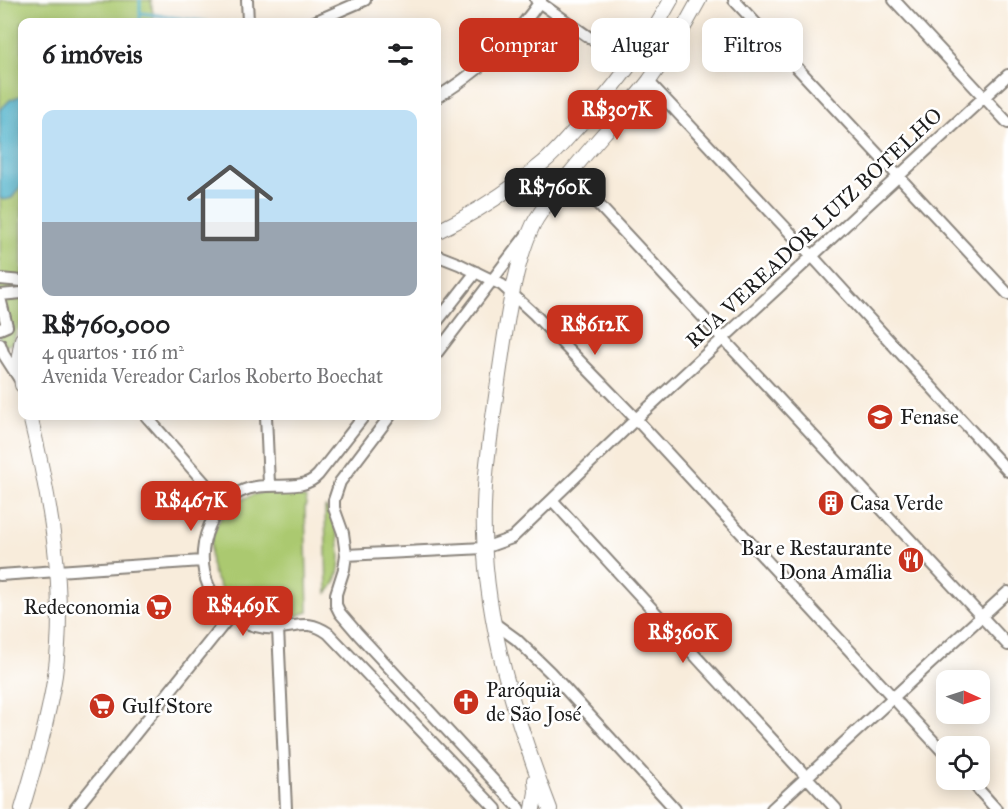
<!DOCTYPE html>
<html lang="pt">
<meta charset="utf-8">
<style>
body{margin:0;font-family:"IM FELL Great Primer",serif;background:#f6f6f6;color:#202124;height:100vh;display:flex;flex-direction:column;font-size:22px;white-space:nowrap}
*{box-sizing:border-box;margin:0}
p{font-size:20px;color:#757577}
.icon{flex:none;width:33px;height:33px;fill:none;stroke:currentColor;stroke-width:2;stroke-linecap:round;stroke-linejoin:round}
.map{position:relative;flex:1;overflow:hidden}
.side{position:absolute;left:18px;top:18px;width:423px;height:402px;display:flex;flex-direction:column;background:#fff;border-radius:12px;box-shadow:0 3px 15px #0003}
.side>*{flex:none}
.guide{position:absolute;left:459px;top:18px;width:459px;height:54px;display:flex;gap:12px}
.needle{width:39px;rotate:93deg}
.fabs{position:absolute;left:936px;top:670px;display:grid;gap:12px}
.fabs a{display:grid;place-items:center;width:54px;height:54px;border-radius:12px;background:#fff;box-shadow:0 3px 15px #0003;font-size:30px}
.price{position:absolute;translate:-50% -51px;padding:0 14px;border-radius:12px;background:#c8321e;color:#fff;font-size:20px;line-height:39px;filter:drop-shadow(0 2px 3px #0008)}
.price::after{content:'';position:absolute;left:50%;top:36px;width:18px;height:14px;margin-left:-9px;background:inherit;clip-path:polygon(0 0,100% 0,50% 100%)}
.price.selected{background:#222;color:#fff}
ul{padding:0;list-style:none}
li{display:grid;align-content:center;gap:12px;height:318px;padding:0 24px}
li+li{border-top:2px solid #e0e0e0}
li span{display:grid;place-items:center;height:186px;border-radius:12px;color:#555}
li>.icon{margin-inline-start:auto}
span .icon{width:108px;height:108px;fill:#fffc;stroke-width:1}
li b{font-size:26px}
h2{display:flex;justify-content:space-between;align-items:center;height:72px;padding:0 24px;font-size:26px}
.tag{padding:0 21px;border-radius:12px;background:#fff;box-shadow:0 3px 15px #0003;font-size:21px;line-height:54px}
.tag.selected{background:#c8321e;color:#fff}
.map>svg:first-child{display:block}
</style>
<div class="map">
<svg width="1008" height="809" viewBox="0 0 1008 809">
<rect width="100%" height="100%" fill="#fff"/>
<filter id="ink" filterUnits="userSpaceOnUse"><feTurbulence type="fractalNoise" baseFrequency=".0167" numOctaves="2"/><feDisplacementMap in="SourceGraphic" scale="12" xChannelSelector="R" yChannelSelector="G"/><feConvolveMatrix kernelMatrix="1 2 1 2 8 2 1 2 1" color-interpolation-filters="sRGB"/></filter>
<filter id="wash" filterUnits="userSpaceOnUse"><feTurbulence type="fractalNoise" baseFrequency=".008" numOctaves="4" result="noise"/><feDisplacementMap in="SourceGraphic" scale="24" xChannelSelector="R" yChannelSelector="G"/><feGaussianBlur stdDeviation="1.35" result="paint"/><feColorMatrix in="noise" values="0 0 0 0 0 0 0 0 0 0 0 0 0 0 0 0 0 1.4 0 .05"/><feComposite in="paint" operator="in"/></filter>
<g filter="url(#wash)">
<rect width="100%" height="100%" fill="#f8ecdb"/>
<!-- green -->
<path fill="#abc970" stroke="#647246" stroke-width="1.5" d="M0 0H151L154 22H22V319L12 343 6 346 0 338Z
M273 490 294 493 307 499 305 508 308 612C301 614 294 618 286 619 219 628 181 540 238 502 249 495 261 492 273 490Z
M326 507C340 529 348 573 327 593L325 508Z"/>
<!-- water -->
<path fill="#4bb1ca" stroke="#346673" stroke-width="1.5" d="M22 95V184L12 198 4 200 0 198V110L10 100Z"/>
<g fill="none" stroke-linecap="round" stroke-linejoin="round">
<!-- stream -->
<path stroke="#4bb1ca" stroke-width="3" d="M141 13 207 22
M140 22V0"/>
</g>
</g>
<g filter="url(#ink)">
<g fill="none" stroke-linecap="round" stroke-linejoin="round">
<defs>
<path id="minor" d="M247 0 248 22
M536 0 630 66
M734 0 1008 294
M894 0 1008 123
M314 22 365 0
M648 81 812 256 1008 471
M436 98C477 73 514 39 541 0
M569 173 1008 645
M436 255 459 264 502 285 534 314 636 419 946 755
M0 279 22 281
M0 295 22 293
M0 298 7 326 0 329
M436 323 476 272
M0 344 4 355 22 383
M436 354 525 237
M146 416 224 505
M266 416 269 484
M364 416 318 475C300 495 267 478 240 492 195 517 189 585 232 615 246 625 264 630 280 628 301 626 309 620 328 633L496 809
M390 416 340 482 334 500V508L343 533 346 555 344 569 336 594V605L340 613 358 634 520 809
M552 500 836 809
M346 555 484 548 512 538 636 419 1008 75
M0 575 202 561
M494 623 516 639 550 672 675 809
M278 628 286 809
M970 780 996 809
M75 809 231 615
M772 809 1008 592"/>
<path id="major" d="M436 232C474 214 512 189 544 162 555 153 564 142 573 132 611 93 645 48 671 0
M22 339 19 356 22 385
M22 809C35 765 48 721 55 675 67 589 50 499 30 416
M533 809 536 792 535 780
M550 809C516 721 486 627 484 533 482 481 492 427 499 375 506 328 513 268 533 225 539 213 548 202 556 192 584 152 619 119 649 81 668 55 684 28 699 0"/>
</defs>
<!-- minor casing -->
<use href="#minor" stroke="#8a847c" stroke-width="14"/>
<!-- major casing -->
<use href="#major" stroke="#8a847c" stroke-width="16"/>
<!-- minor -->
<use href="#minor" stroke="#fff" stroke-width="10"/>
<!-- major -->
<use href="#major" stroke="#fff" stroke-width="14"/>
</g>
</g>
<!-- icons -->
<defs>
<symbol id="school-disc" viewBox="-11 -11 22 22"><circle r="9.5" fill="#c8321e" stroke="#fff"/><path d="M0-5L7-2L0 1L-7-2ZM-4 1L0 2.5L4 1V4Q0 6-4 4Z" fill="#fff"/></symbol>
<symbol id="building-disc" viewBox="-11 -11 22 22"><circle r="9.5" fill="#c8321e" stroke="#fff"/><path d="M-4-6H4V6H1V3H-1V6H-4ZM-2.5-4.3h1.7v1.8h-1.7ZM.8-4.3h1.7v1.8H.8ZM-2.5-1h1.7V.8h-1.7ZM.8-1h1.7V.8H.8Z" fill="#fff"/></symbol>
<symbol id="restaurant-disc" viewBox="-11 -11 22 22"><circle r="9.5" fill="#c8321e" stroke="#fff"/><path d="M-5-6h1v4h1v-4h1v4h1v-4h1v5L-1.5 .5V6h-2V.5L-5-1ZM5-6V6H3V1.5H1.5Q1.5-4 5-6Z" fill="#fff"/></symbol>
<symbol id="supermarket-disc" viewBox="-11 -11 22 22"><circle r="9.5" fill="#c8321e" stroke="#fff"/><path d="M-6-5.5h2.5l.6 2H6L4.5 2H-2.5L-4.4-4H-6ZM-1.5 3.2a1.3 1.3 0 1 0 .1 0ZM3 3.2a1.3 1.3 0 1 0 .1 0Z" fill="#fff"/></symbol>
<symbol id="church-disc" viewBox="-11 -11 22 22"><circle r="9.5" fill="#c8321e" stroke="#fff"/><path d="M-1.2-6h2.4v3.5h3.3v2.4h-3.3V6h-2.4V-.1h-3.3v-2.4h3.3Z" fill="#fff"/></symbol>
</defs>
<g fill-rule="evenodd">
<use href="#school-disc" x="865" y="402" width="30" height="30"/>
<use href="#building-disc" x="816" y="488" width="30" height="30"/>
<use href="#restaurant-disc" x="896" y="545" width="30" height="30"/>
<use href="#supermarket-disc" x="144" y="592" width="30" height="30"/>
<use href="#church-disc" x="451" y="687" width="30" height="30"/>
<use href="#supermarket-disc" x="87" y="691" width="30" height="30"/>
</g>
<g text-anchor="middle" stroke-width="5" stroke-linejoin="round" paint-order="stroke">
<!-- street labels -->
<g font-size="21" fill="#1c1c1c" stroke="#fff">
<text transform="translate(814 228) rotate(-43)" y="7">RUA VEREADOR LUIZ BOTELHO</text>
</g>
<!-- poi labels -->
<g font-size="21" fill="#1c1c1c" stroke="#fff" text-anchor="start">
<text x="900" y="424">Fenase</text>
<text x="850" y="510">Casa Verde</text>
<text x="892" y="555" text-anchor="end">Bar e Restaurante<tspan x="892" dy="24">Dona Amália</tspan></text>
<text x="140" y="614" text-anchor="end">Redeconomia</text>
<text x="486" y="697">Paróquia<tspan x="486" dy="24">de São José</tspan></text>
<text x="122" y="713">Gulf Store</text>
</g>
</g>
</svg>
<div class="fabs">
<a><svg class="needle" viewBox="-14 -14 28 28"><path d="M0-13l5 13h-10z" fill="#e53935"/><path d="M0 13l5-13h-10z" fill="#757577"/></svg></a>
<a><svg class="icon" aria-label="locate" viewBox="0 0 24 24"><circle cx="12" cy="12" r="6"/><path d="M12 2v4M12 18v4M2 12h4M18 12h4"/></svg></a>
</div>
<b class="price" style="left:617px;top:141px">R$307K</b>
<b class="price selected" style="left:555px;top:219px">R$760K</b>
<b class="price" style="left:595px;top:356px">R$612K</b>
<b class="price" style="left:191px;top:532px">R$467K</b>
<b class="price" style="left:243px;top:637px">R$469K</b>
<b class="price" style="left:683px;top:664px">R$360K</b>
<div class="guide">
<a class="tag selected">Comprar</a>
<a class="tag">Alugar</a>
<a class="tag">Filtros</a>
</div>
<section class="side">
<h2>6 imóveis<svg class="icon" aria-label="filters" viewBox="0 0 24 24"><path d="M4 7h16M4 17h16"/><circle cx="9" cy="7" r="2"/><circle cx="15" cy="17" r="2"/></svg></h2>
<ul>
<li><span style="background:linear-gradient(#bfe0f5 60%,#9aa5b1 0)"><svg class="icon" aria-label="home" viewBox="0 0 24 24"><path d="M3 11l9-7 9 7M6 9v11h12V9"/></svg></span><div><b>R$760,000</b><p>4 quartos · 116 m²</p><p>Avenida Vereador Carlos Roberto Boechat</p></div></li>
</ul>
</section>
</div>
